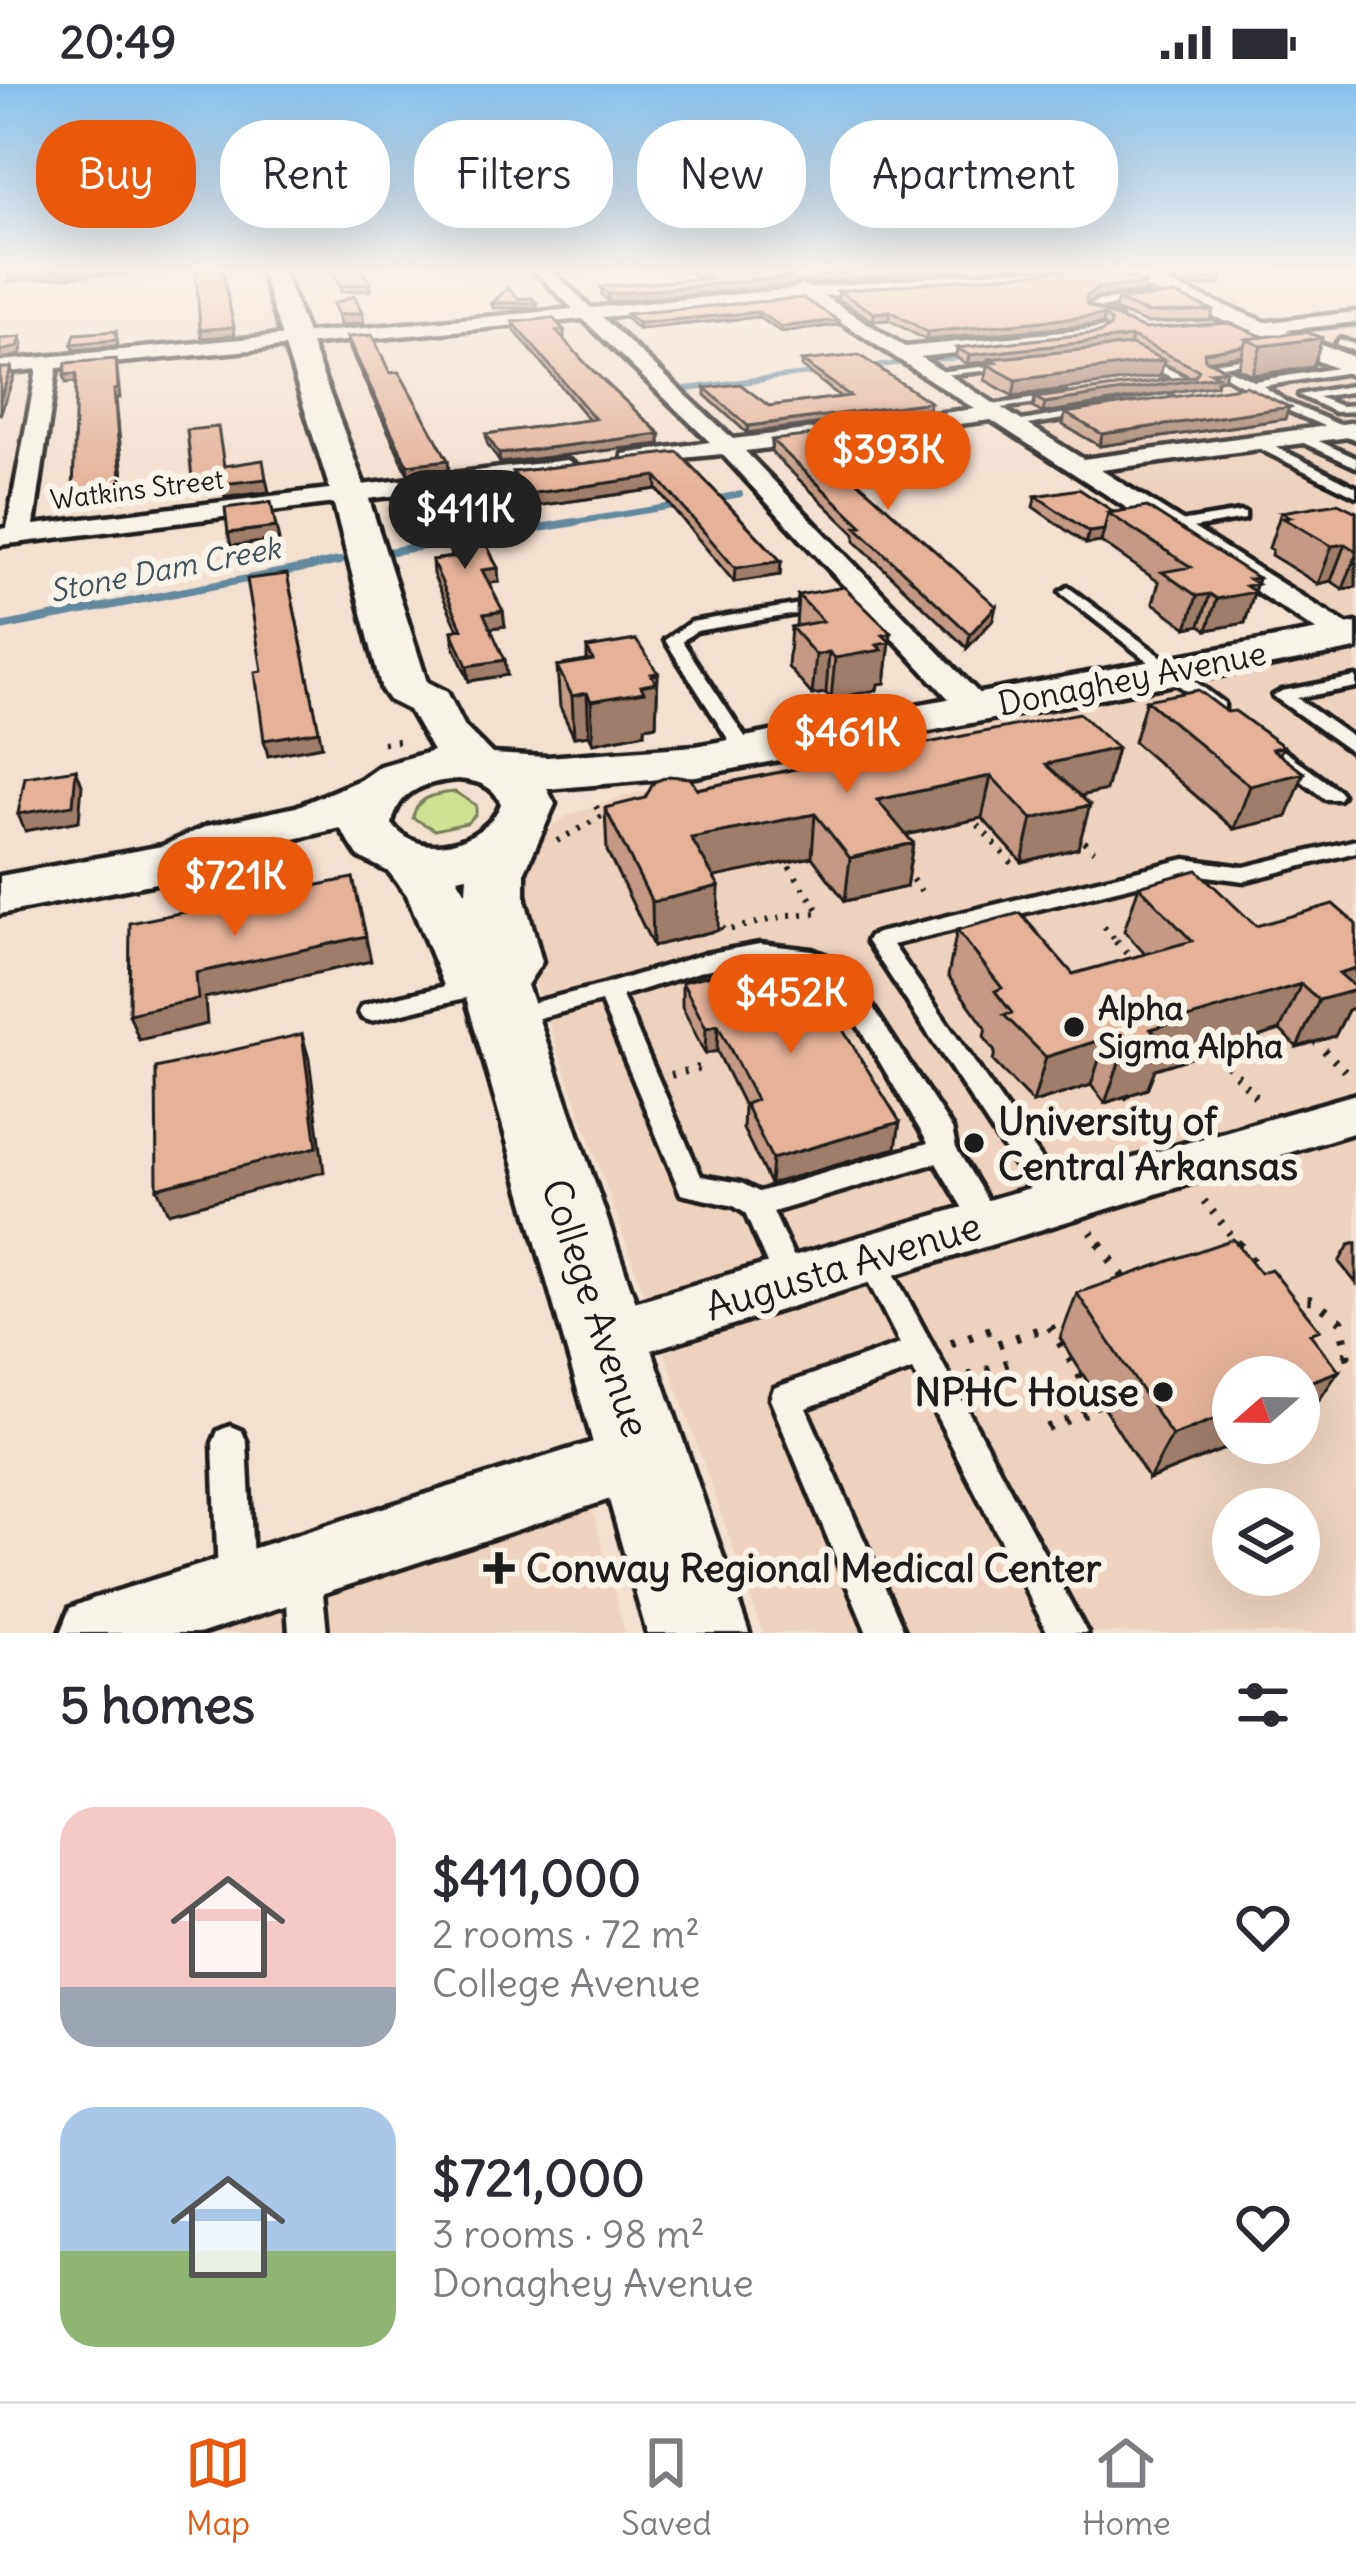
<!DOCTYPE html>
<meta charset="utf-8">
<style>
body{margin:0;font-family:Delius,sans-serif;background:#f7f7f7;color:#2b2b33;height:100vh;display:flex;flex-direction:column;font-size:45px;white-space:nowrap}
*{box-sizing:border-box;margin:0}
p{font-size:39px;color:#7c7c81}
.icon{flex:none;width:66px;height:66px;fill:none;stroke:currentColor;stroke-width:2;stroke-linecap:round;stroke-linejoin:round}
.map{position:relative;height:1549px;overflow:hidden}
.drawer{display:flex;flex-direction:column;background:#fff;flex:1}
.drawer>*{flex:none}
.top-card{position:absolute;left:36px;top:36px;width:1284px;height:108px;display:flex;gap:24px}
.needle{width:78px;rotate:250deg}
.tools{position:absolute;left:1212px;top:1272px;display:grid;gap:24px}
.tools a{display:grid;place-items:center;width:108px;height:108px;border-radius:50%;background:#fff;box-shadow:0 12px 48px #0002;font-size:60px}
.price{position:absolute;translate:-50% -102px;padding:0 27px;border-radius:42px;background:#ea580c;color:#fff;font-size:39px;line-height:78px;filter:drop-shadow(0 3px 6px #0008)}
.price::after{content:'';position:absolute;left:50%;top:72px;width:36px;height:27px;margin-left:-18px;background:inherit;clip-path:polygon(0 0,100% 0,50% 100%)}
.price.selected{background:#222;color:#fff}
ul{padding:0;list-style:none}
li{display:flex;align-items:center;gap:36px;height:300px;padding:0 60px}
li span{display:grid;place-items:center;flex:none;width:336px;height:240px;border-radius:36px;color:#555}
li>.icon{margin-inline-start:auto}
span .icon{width:144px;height:144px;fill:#fffc;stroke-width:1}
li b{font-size:51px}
h2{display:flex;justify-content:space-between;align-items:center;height:144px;padding:0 60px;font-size:51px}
.tag{padding:0 42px;border-radius:48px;background:#fff;box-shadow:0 12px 48px #0002;font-size:42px;line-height:108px}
.tag.selected{background:#ea580c;color:#fff}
.status{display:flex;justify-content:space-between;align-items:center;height:84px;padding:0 60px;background:#fff;direction:ltr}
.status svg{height:33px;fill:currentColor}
.menu{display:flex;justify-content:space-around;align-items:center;height:168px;border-top:3px solid #e1e1e2;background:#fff;font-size:33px;color:#7c7c81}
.menu a{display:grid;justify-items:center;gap:6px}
.menu .selected{color:#ea580c}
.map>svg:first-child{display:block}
</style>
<div class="status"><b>20:49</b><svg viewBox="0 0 49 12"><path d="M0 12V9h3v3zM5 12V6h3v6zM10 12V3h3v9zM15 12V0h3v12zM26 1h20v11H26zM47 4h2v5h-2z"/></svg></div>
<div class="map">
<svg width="1356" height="1549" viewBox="0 0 1356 1549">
<rect width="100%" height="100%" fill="#f2e0d0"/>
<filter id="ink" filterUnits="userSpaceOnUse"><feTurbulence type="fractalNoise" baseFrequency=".00833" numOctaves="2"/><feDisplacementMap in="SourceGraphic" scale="24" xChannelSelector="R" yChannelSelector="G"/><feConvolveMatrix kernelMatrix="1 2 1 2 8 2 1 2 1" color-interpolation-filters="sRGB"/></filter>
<g filter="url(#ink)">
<!-- built -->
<path fill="#eed2bf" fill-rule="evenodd" d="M1356 244V550L925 278 1060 271Z
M1356 568V1549H763L509 826 528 763 565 733 624 712ZM1233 1293H1299V1359H1233ZM1233 1425H1299V1491H1233Z
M582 1416 591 1420 625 1549H207Z"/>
<!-- green -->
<path fill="#d0e195" stroke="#767e58" stroke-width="3" d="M455 708 476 721V730L467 739 435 746 413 734C416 712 436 710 455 708Z"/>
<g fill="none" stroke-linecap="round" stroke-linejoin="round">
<!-- stream-far2 -->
<path stroke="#64899e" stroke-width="4.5" d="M1283 248 1356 242
M921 276 972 274
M866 283 902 279
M739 298 824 288"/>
<!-- stream-far1 -->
<path stroke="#64899e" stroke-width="6" d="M678 306 764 295
M710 416 740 410
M557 441 685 420"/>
<!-- stream -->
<path stroke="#64899e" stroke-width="8" d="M473 455 575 438
M387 468 454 457
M0 543 340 477"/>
<defs>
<path id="lane" d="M1145 212 1148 217 1098 224 1119 233 1116 238 1087 225 1097 217Z
M1340 255 1356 261V267L1336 260Z
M1134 271H1142L1192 297 1161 302V298L1175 295 1134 275Z
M1268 271 1264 276 1222 282 1254 297 1356 281 1355 287 1263 302 1286 318 1356 348V356L1278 322 1205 280Z
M1017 279 1013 284 932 292 927 289Z
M1356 301V307L1318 313 1340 322 1356 321V327L1335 328 1299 311Z
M1062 310 1066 311V315L986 326 980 323Z
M1167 311 1173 314 1171 316 1011 344 1005 340Z
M1299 348 1356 374V383L1295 355 1293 352Z
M1252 355H1260L1356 403V412L1252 361Z
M1240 428 1245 429V435L1174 447 1167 443 1174 439Z
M1068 503 1224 619V627H1212L1063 511 1060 508Z
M825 516 831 518V524L696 547 682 557 755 668 746 674 739 672 665 556 691 538Z
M1356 593V603L1297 614 1356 656V671L1273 612 1282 607Z
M1261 650 1339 707 1342 711 1339 715H1325L1254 660 1252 656 1254 652Z
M1356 756V768L1244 797 1185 789 893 861 1065 1109 1069 1118 1065 1127 1055 1130 1045 1127 867 857 870 852 878 849 1185 775 1244 783Z
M760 860 812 866 844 879 952 1045 956 1064 1001 1139 997 1148 987 1151 977 1148 936 1079 773 1128 805 1197 801 1207 790 1211 779 1207 745 1129 734 1122 681 1110 601 918 508 942 499 939 496 933 499 927 603 901 705 870ZM760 876 807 881 828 891 928 1059 759 1108 741 1099 701 1092 622 912 705 886Z
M481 894 489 896 493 902 489 908 371 937 362 934 359 928 362 922 371 919Z
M871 1161 881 1165 1087 1549H1048L913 1286 806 1324 905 1549H867L770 1315 774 1304 900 1260 856 1174 861 1165Z
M230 1342 242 1347 247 1359 254 1496 249 1509 236 1514 223 1509 218 1496 213 1359 218 1347Z
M303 1471 316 1476 321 1489 327 1549H289L285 1489 290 1476Z"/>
<path id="street" d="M534 186H551L591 224 793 205 801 200 810 204 1009 186H1067L1059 191 824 212 905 263 1103 244 1106 248 1097 253 920 273 1083 375 1356 338V352L1101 386 1356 546V561L1337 560 991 336 745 367 993 624 988 631H964L722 370 623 380V370L710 358 583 235 57 284 34 441 567 376 579 383 567 390 0 461V445L7 444 37 285 0 289V277L573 225ZM804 214 975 325 733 355 602 233Z
M1356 228V238L1261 249 1252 244 1261 239Z
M1356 1010V1048L606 1280 585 1272 577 1253 585 1234 606 1226Z
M644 1342 666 1351 675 1373 666 1395 644 1404 202 1549H60L70 1524 95 1514Z"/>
<path id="secondary" d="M261 186H283L367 409 427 598 447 608 465 643 492 670 547 673 696 662 1356 539V565L696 692 547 705 555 720 525 787V816L542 878 527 901 749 1549H647L466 913 445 904 407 811 389 788 358 772 340 744 244 767 176 795 0 830V792L162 762 207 742 296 723 360 696 380 682 433 667 409 626 389 616 382 606 331 409ZM458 695C477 697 494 701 501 720 485 759 420 779 392 740 398 706 426 698 458 695ZM467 792 466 809 457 794Z
M1104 186H1135L1356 274V293Z"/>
</defs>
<!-- lane casing -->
<use href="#lane" stroke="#1c1c1c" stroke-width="9"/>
<!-- street casing -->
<use href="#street" stroke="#1c1c1c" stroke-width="9"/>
<!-- secondary casing -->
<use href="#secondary" stroke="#1c1c1c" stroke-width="9"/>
<!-- path-far2 -->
<path stroke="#1c1c1c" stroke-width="6" stroke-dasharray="3 9" stroke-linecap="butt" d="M383 659 403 656
M970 732 1017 785
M1075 749 1094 767
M557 757 602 732 592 716
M905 786 921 807
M193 808 304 789
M716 832 724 847 789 831 820 829 785 776
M1104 843 1119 860"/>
<!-- path-far1 -->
<path stroke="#1c1c1c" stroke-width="8" stroke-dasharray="3 10" stroke-linecap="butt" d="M1116 857 1134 876
M1315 957 1351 993
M1210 962 1262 1019
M671 991 702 983
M1127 1012 1157 1050
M1204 1117 1240 1162
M1091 1148 1101 1162"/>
<!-- path -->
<path stroke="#1c1c1c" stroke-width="9" stroke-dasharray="4.5 14" stroke-linecap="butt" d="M1099 1159 1127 1199
M1238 1159 1266 1194
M1289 1214 1313 1216 1341 1237 1347 1271 1326 1276
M951 1259 990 1246
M998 1260 1050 1242 1100 1324
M969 1292 1008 1279
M1047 1344 1099 1324"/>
<!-- lane -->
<use href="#lane" fill="#f7f3e8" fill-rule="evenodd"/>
<!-- street -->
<use href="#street" fill="#f7f3e8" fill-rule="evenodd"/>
<!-- secondary -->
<use href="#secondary" fill="#f7f3e8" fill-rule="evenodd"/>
</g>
<!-- wall -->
<path fill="#c59983" stroke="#1c1c1c" stroke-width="3" d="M688 186H961L811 199 799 196 792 201 609 218 602 211 601 203 699 195Z
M1147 186H1273L1219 191 1222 192 1220 200 1190 203Z
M1061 188 1145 200 1143 208 1097 213 1087 220 1144 245 1230 239 1313 283 1252 291 1238 284 1242 271 1208 276 1226 286 1224 295 1217 296 1216 301 1043 329 1033 324 1035 314 1190 293 1163 279 1160 292 1013 312 985 296 989 277 967 280 956 273 957 264 1099 249 1108 244 1103 240 926 256 889 236 873 237 838 215V207Z
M803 214 838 241 781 248 758 233 638 245 627 235V230Z
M1117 217 1213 226 1210 236 1146 239 1115 226Z
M492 219H537V224H493Z
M513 238 564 246V254H562L588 282 660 350V360L500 379 487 359 486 350 589 336 514 246Z
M347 253 390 289 449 386 408 390 348 261Z
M802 277 930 318 929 325 747 349 705 311V304L769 322 841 313 802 283Z
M1065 329 1285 335 1100 362 1063 341Z
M772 356 945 357 944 369 843 384 993 536 967 564 855 457V450L771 368Z
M678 368 781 477 780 491 734 498 657 405 529 423 514 401 513 388Z
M416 400 470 416 471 429 499 498 489 499 505 542 491 544 507 591 469 597 454 562 452 547 458 546 433 490 432 476 452 473 435 434 427 435 418 413Z
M1036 412 1114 428 1258 494 1245 539 1207 546 1200 541 1187 544 1153 519 1159 498 1101 458 1086 460 1033 423Z
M1281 428H1356V503L1343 505 1331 497 1318 500 1271 471 1272 466 1269 464Z
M798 511 891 549 885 599 878 600 877 606 831 615 826 609 812 611 788 583 791 543 796 542Z
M587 564 658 589 656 641 645 643V649L593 659 589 651 574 653 560 623 557 582 587 577Z
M1146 616 1280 671 1287 733 1234 745 1134 658Z
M1117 664 1106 706 1080 712 1078 764 1022 778 982 734 906 751 913 759 906 803 845 817 812 773 714 793 718 846 653 862 607 767 605 724 827 678 828 666 872 670Z
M1139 802 1256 842 1356 840V923L1348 926 1335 952 1297 963 1280 946 1155 985 1147 1005 1105 1019 1091 1001 1033 1019 993 977 995 968 984 953 986 944 948 892 957 846 1073 890 1145 870 1124 847Z
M682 898 896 1064 770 1100 743 1045 744 1022 717 967 705 970 682 923Z
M1356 1159V1199L1339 1178 1349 1161Z
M1077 1209 1314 1256 1309 1331 1233 1359H1239L1149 1395 1060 1254Z"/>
<!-- shaded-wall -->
<path fill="#a07d6a" stroke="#1c1c1c" stroke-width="3" d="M98 186 152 187 9 197 8 192Z
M222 186 235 251 202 254 200 246Z
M874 186H961L811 199V191Z
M1203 186H1273L1201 193Z
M799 188V196L792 201 609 218 608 210Z
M1222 192 1220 200 1190 203 1192 195Z
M370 199V206L341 208 340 202Z
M1145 200 1143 208 1097 213 1084 221 1086 213 1098 204Z
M890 227 889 236 873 237 874 229Z
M758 228V233L638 245V239Z
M362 229 364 239 340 242 338 231Z
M1104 231 1103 240 926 256 927 248Z
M838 236V241L781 248V243Z
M116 247 118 262 74 266 72 260Z
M21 253 23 261 20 271 0 276V267Z
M1132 253 1130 262 989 275V277L967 280 969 271Z
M1322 254 1313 283 1252 291 1261 262Z
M1244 262 1242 271 1201 278 1204 268Z
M116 275 120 314H116L125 416 76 423 73 413 114 306Z
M1164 276 1160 292 1013 312 1016 296Z
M11 284 14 292 0 331V315Z
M1226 286 1224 295 1217 296 1216 301 1043 329 1045 319 1208 293 1210 288Z
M76 290 78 298 66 299 64 291Z
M930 318 929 325 747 349 748 342Z
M1289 323 1285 335 1100 362 1102 350Z
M660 350V360L500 379 499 370Z
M945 357 944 369 830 386 831 373Z
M448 376 449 386 408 390 407 381Z
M221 391 266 395 269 408 225 413 223 404 195 408 192 395Z
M656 392 657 405 529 423 528 410Z
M434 421 435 434 427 435 425 422Z
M276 443 279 456 231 462 228 449Z
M1104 446 1101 458 1086 460 1089 448Z
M1345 460 1331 497 1318 500 1332 462Z
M1356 471V503L1343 505Z
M781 477 780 491 734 498 735 484Z
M498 484 499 498 484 500 482 486Z
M1258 494 1245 539 1207 546 1217 515 1249 495Z
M290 504 322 662 268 672 264 656Z
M1210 510 1200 541 1187 544 1197 512Z
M996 522 993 536 967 564 970 550Z
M503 527 505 542 486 545 484 530Z
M891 549 885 599 878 600 877 606 831 615 835 574 877 561 883 551Z
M829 568 826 609 812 611 816 571Z
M505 576 507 591 469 597 467 582Z
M658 589 656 641 645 643V649L593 659 591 617Z
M587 609 589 651 574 653 572 612Z
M1283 662 1270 697 1304 689 1287 733 1234 745 1250 702 1272 665Z
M1117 664 1106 706 1037 722 1046 680Z
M76 685 82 701 79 737 25 747 18 730Z
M991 692 982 734 872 758 877 716Z
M1090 721 1078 764 1022 778 1032 735Z
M815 730 812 773 691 798V754Z
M913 759 906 803 845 817 850 774Z
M353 794 371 877 205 914 207 940 139 956 129 930Z
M719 802 718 846 653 862 652 818Z
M1356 884V923L1348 926 1335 952 1297 963 1319 916 1339 889Z
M1301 900 1280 946 1155 985 1147 1005 1105 1019 1121 973 1151 945Z
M718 941 717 967 705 970 706 944Z
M302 950 309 975 324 1088 168 1129 157 1104Z
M1106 954 1091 1001 1033 1019 1046 973Z
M900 1038 896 1064 770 1100 772 1075Z
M1339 1287 1309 1331 1299 1335V1302Z
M1233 1328V1359H1239L1149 1395 1172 1352Z"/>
<!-- building -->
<path fill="#e5b298" stroke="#1c1c1c" stroke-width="3" d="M10 186H98L8 192Z
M196 186H222L234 243 200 246Z
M331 186H362L370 199 340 202Z
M698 186H874L811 191 799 188 792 193 608 210 601 203 709 194Z
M1063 186H1112L1145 200 1098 204 1086 213 1087 221 1144 245 1230 239 1264 253 1246 255 1244 262 1204 268 1205 275 1226 286 1210 288 1218 292 1045 319 1035 314 1195 292 1199 286 1132 253 969 271 957 264 1099 249 1110 243 1111 237 1104 231 927 248 890 227 874 229 838 207Z
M1169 186H1205L1222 192 1192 195Z
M508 204 519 215 532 214 537 219H492Z
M1174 210 1213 226 1148 229 1117 217Z
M354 212 362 229 338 231 333 220Z
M803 214 838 236 781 243 758 228 638 239 627 230Z
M553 234 564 246 556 247 588 282 660 350 499 370 486 350 595 335 513 238Z
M116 247V256L72 260 75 250Z
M1305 248 1322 254 1261 262 1246 255Z
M372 251 390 289 399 288 448 376 407 381 347 253Z
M21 253 18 263 0 267V255Z
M1132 261 1164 276 1016 296 987 280 996 278 989 275Z
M859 271 930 318 748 342 705 304 740 300 769 322 850 312 802 277Z
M116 275 118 305 114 306 122 407 73 413 76 290 64 291 66 279Z
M0 284H11L0 315Z
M1246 302 1289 323 1102 350 1065 329Z
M917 338 945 357 831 373 996 522 970 550 856 443 862 442 772 356Z
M218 343 224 382 263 376 266 395 222 400 221 391 192 395 187 346Z
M678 368 781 477 735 484 656 392 528 410 513 388Z
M459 395 470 416 465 417 498 484 482 486 503 527 484 530 505 576 467 582 452 547 462 545 432 476 456 473 434 421 425 422 416 400Z
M1079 405 1114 428 1108 429 1104 446 1089 448 1036 412Z
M271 418 276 443 228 449 225 424Z
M1338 419 1356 428V467L1345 460 1332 462 1283 434 1291 433 1281 428Z
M1147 423 1258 494 1249 495 1257 500 1246 502 1255 508 1217 515 1210 510 1197 512 1162 488 1191 483 1108 429Z
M287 490 319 647 264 656 255 588 262 587 247 495Z
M844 503 891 549 883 551 890 558 877 561 882 566 835 574 829 568 816 571 791 543 823 537 798 511Z
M636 556 658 589 651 590 656 599 641 602 644 608 591 617 587 609 572 612 557 582 593 576 587 564Z
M1198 606 1227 628 1235 627 1283 662 1272 665 1304 689 1250 702 1146 616Z
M1079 629 1117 664 1046 680 1090 721 1032 735 991 692 877 716 913 759 850 774 815 730 691 754 719 802 652 818 605 724 645 714 654 698 669 692 690 694 697 705 836 677 828 666 864 659 872 670Z
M76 685 73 721 18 730 25 693Z
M1197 786 1256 842 1333 820 1356 840V884L1339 889 1356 904V906L1319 916 1301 900 1151 945 1164 959 1121 973 1106 954 1046 973 1004 931 1012 929 995 907 1002 904 957 846 1020 829 1073 890 1192 857 1139 802Z
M353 794 366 852 196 889 198 915 129 930 130 839Z
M796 870 900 1038 772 1075 745 1020 756 1016 718 941 706 944 682 898Z
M302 950 317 1063 157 1104 156 984Z
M1233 1155 1260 1189 1271 1185 1320 1246 1310 1250 1339 1287 1299 1302V1293H1233V1328L1172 1352 1077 1209Z"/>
</g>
<!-- sky -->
<linearGradient id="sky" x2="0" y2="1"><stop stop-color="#86c0ed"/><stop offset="0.46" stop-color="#f9f1ea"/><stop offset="1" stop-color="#f9f1ea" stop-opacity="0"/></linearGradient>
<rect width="1356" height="403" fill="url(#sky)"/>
<!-- markers -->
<g fill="#1c1c1c" stroke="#f7f3e8" stroke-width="4.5">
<circle cx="1074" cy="943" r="12"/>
<circle cx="974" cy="1059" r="12"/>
<circle cx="1163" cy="1308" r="12"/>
<path d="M493 1466h12v12h12v12h-12v12h-12v-12h-12v-12h12z"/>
</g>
<g text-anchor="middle" stroke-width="12" stroke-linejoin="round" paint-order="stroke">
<!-- far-street labels -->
<g font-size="27" fill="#1c1c1c" stroke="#f7f3e8">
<text transform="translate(137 406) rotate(-7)" y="9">Watkins Street</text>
</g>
<!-- far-water labels -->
<g font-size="30" font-style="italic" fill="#40525d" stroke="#f7f3e8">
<text transform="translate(165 486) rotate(-11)" y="10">Stone Dam Creek</text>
</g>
<!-- street labels -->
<g font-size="33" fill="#1c1c1c" stroke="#f7f3e8">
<text transform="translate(1132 594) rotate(-11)" y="12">Donaghey Avenue</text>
</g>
<!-- poi labels -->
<g font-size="33" font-weight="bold" fill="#1c1c1c" stroke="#f7f3e8" text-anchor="start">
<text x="1098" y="936">Alpha<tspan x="1098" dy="38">Sigma Alpha</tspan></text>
</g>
<!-- near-poi labels -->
<g font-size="39" font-weight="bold" fill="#1c1c1c" stroke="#f7f3e8" text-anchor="start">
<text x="998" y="1051">University of<tspan x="998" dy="45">Central Arkansas</tspan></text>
<text x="1139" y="1322" text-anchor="end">NPHC House</text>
<text x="526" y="1498">Conway Regional Medical Center</text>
</g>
<!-- near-street labels -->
<g font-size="39" fill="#1c1c1c" stroke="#f7f3e8">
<text transform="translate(843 1182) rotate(-17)" y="14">Augusta Avenue</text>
<text transform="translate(596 1224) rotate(72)" y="14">College Avenue</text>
</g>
</g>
</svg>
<div class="tools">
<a><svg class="needle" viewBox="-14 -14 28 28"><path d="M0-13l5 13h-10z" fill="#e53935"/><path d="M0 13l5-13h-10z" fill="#7c7c81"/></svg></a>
<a><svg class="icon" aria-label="layers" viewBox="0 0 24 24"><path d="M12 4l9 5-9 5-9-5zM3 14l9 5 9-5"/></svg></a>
</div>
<b class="price" style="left:888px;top:429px">$393K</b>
<b class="price selected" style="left:465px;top:488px">$411K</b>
<b class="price" style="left:847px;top:712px">$461K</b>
<b class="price" style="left:235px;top:855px">$721K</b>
<b class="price" style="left:791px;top:972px">$452K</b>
<div class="top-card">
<a class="tag selected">Buy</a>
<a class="tag">Rent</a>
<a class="tag">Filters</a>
<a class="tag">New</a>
<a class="tag">Apartment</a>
</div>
</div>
<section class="drawer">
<h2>5 homes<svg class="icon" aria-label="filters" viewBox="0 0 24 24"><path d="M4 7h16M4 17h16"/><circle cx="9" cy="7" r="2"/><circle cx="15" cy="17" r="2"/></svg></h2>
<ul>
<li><span style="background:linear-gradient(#f6c9c9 75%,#9aa5b1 0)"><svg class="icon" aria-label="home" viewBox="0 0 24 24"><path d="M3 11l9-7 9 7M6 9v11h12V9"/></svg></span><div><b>$411,000</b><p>2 rooms · 72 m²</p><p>College Avenue</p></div><svg class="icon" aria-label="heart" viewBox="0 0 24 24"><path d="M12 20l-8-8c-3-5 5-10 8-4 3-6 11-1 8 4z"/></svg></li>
<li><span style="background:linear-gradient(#a9c7e8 60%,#8fb573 0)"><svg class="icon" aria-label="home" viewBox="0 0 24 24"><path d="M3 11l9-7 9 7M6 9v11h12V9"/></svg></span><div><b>$721,000</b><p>3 rooms · 98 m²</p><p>Donaghey Avenue</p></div><svg class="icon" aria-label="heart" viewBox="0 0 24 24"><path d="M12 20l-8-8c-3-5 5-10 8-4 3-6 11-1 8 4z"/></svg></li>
</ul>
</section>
<nav class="menu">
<a class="selected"><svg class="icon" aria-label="map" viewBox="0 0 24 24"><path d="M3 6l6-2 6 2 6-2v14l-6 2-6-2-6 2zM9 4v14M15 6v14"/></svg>Map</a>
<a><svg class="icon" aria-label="saved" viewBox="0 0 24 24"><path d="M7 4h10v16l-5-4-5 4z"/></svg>Saved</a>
<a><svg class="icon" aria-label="home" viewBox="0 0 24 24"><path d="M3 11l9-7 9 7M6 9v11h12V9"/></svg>Home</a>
</nav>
